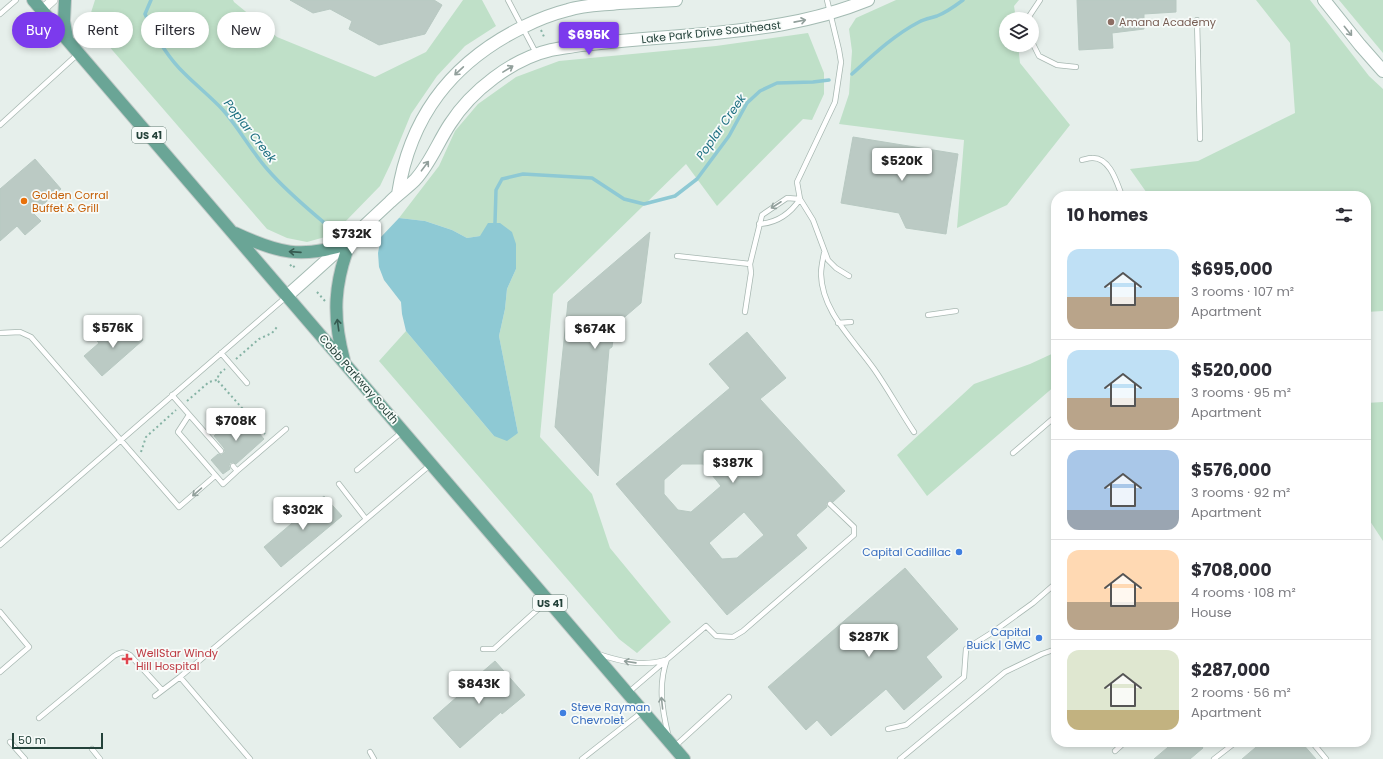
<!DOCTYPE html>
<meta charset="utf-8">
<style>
body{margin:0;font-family:Poppins,sans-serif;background:#f7f7f7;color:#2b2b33;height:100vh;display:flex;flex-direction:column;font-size:15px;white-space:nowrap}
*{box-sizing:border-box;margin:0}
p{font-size:13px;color:#7c7c81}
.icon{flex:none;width:22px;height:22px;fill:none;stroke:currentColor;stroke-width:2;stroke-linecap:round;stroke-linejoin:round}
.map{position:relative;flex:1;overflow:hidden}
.panel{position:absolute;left:1051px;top:191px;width:320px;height:556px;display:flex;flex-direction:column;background:#fff;border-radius:16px;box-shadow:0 2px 6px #0003}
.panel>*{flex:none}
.top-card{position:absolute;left:12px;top:12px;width:380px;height:36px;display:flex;gap:8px}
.buttons{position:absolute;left:999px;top:12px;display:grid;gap:8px}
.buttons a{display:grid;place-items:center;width:40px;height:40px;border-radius:50%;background:#fff;box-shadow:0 2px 6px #0003;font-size:20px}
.scale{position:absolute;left:12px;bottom:10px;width:91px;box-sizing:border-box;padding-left:4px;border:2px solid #24423a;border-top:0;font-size:11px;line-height:14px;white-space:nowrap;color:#24423a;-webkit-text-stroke:3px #f7fbf9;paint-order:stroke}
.price{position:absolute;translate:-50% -34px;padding:0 9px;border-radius:4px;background:#fff;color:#222;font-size:13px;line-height:26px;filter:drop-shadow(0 1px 2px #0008)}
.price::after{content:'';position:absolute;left:50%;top:24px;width:12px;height:9px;margin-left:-6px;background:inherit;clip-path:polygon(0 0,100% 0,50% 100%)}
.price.current{background:#7c3aed;color:#fff}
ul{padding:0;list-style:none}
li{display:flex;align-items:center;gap:12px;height:100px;padding:0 16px}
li+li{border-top:1px solid #e1e1e2}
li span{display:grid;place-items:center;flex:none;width:112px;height:80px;border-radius:12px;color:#555}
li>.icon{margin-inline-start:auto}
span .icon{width:48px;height:48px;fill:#fffc;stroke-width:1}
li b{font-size:17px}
h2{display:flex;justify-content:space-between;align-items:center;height:48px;padding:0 16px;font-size:17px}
.tag{padding:0 14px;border-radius:18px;background:#fff;box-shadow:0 2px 6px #0003;font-size:14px;line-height:36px}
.tag.current{background:#7c3aed;color:#fff}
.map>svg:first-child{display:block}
</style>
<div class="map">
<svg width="1383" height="759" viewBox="0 0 1383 759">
<rect width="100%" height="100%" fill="#e6efeb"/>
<!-- green -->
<path fill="#bfe0c8" d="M95 0H233L234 2 277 37 375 77 426 52 463 0H482L496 26 465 46 437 76 411 114 390 165 380 186 342 225 325 237 307 242 287 238 267 229 88 22Z
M896 0H1019L1014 6 1016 19H1006V45H1018L1020 63 1070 125 1007 205 957 228 964 140 839 124 849 94 852 51 849 29 856 18Z
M1256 0H1310L1369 76 1383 89V311L1366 312V196H1149L1130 169 1198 161 1295 113 1290 43Z
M1339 0H1383V53Z
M808 33 824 73V94L812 120 803 119 717 206 686 164 553 294 540 437 592 494 610 548 671 622 637 653 619 639 379 361 406 331 494 436 518 433 499 336 505 309 507 289 516 269 480 236 467 238 452 230 425 221 399 218 439 166 455 131 478 104 516 77 559 61 716 46Z
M1056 352V385L927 496 897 455 974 384 1030 364Z
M1383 402V541L1366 515V403Z"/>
<!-- water -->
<path fill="#8ec9d4" d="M399 218 425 221 452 230 467 238 480 236 488 223H500L512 232 516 244V269L507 289 505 309 499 336 518 433 507 441 494 436 406 331 402 314 401 302 384 280 379 267 378 253 381 237Z"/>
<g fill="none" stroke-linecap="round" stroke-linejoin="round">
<!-- stream -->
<path stroke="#8ec9d4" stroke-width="3.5" d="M151 0 145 14C155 36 168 58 185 74 197 86 211 97 223 110 239 128 251 151 268 170 286 191 307 208 328 226
M852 74C873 55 894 35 919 22 925 19 931 18 937 16 947 12 955 6 963 0
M493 228 495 223 496 190 502 179 523 174 592 178 624 199 644 204 675 196 697 179 729 136 747 103 760 91 777 83 813 82 829 80"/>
</g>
<!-- building -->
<path fill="#bbcac4" stroke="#b8c9c2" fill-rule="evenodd" d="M290 0H434L442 5 425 34 379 45 349 29 352 21 330 9 313 13Z
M1077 0H1176V12L1144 14V29L1112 33 1113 48 1079 50Z
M853 137 958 154 946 234 906 228 899 213 841 203Z
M35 159 61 189 33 213 41 221 25 235 17 226 0 241V189Z
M650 232 641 303 606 333 613 340 612 347 609 349 598 476 555 427 568 302Z
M127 324 132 330 134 329 136 330 142 336 141 337 143 340 102 376 84 356 99 343 97 341 105 335 107 337 114 331 116 332 124 325V327Z
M747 332 786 378 760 399 845 491 833 502 830 500 828 501 826 504 827 507 796 535 807 548 727 615 616 484 730 388 709 364ZM682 464H703L721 486 691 512 678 510 664 494V480ZM744 512 764 535 737 558 722 559 709 543Z
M241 412 264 439 236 464 233 462 230 463 229 466 230 469 223 474 211 460 218 454 222 455 225 452 224 448 214 436Z
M324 496 342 516 281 567 264 547Z
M905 568 958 629 926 657 942 677 904 710 886 689 831 736 817 720 806 730 768 687Z
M495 661 525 695 502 714 501 712 460 748 433 718 474 682 473 680Z
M1174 742H1198L1203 748 1190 759H1154Z
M1262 742H1301L1316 759H1242Z"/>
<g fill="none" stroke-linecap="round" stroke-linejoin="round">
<defs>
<path id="lane" d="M508 0 536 53
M827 0 839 50 841 62 835 102 797 182 800 199 813 220 828 260 836 268 849 276
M0 14 16 0
M1030 19V15L1040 0
M1197 20 1200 139
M1032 42 1039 56 1057 65 1076 67
M0 125 79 53
M1082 160C1086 159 1089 158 1092 158 1110 157 1117 183 1122 196
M759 224C777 223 790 214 800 199
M824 253C823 259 821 267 821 274 822 312 853 339 874 369 888 389 900 411 914 432
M677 256 750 264
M745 312 751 273 750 264 762 215 787 198 800 199
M928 315 956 311
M838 323 851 322
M0 333 20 332 31 337 179 507 215 476
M221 353 247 383
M172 395 221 451
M189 415 178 432 223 484 237 471
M1013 453 1056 416
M233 466 237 471 286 429
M357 470 403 431
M339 484 366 519
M0 545 286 297
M0 612 29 647 0 672
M483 649H494L547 601
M598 654C619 661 643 667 665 660
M667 659C658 685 662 709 668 734
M180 677 250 759
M629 692 706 626 716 636 733 637 743 631 854 535V527L830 504
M155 696 180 677 430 465
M39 718 114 656C120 652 124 651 130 655L162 690
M888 729 906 725 964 677 966 649 993 632 1033 603 1056 583
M10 742 25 759
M1312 742 1326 759
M674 747 729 697
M92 749 100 759
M1115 751 1125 742
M370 752 374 759
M582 759 642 712
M900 759 1005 672 1042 654 1056 649
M1214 759 1236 742"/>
<path id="street" d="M42 10 53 0"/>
<path id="secondary" d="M1324 0 1360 45 1383 71
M398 194C410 116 452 62 523 27 537 20 552 14 568 10 584 5 602 5 619 3 638 2 657 1 676 0
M287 296C322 265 356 234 390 202 398 194 407 188 415 180 430 164 438 142 450 124 471 91 512 59 551 50 560 48 571 47 581 45 618 41 655 38 693 35 753 30 812 23 868 0"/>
<path id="primary" d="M33 0 684 759
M65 0 64 21 67 38
M235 233C278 253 301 259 347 244
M344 360C332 316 334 282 351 240"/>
</defs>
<!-- lane casing -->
<use href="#lane" stroke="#a8b8b2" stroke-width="6"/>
<!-- street casing -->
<use href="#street" stroke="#a8b8b2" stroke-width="10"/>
<!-- secondary casing -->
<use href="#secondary" stroke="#a4bbb3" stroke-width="14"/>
<!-- primary casing -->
<use href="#primary" stroke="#c2cac8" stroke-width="14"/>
<!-- path -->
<path stroke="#86b3a5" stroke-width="2" stroke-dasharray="2 3" stroke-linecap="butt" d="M541 30 545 39
M290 266 292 264 295 268
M317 292 325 301
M236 359 259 339 272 333 277 327
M218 381 265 434
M187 401 209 382 217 380 219 374 225 369
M141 452 146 437 176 410"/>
<!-- lane -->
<use href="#lane" stroke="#fff" stroke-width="4.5"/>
<!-- street -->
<use href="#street" stroke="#fff" stroke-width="9"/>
<!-- secondary -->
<use href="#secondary" stroke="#fff" stroke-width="12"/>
<!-- primary -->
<use href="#primary" stroke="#6aa596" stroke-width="12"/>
</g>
<!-- one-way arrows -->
<defs><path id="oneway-shaft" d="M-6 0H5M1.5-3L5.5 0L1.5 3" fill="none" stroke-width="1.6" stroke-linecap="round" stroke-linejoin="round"/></defs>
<g stroke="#92a09c">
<use href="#oneway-shaft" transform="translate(800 21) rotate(-11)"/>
<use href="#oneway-shaft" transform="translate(1348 31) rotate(51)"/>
<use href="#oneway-shaft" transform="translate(508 69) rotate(-31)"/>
<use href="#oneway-shaft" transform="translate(459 71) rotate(137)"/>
<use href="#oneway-shaft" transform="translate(425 166) rotate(-53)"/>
<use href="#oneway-shaft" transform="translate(776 205) rotate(147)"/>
<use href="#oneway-shaft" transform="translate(197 492) rotate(139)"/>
<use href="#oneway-shaft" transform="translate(630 662) rotate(-172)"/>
<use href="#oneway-shaft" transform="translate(662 703) rotate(-96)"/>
</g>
<g stroke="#365b51">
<use href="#oneway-shaft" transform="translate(295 252) rotate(-176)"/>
<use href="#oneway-shaft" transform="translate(338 325) rotate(-98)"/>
</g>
<!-- markers -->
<circle fill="#8d6e63" stroke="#f7fbf9" stroke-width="1.5" cx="1111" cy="22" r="4"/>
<circle fill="#e8710a" stroke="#f7fbf9" stroke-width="1.5" cx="24" cy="201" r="4"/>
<g fill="#3f7fe0" stroke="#f7fbf9" stroke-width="1.5">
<circle cx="959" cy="552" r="4"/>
<circle cx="1039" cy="638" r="4"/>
<circle cx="563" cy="713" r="4"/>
</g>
<path fill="#e0444e" stroke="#f7fbf9" stroke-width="1.5" d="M125 653h4v4h4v4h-4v4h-4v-4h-4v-4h4z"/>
<g text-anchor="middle" stroke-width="3.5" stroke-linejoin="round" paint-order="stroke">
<!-- shield labels -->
<g fill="#f7fbf9" stroke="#637a73" stroke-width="1">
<rect x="132" y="127" width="34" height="16" rx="3"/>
<rect x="533" y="595" width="34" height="16" rx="3"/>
</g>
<g font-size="10" font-weight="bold" fill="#24423a">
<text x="149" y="139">US 41</text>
<text x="550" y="607">US 41</text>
</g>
<!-- education labels -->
<g font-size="11" fill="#785e54" stroke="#f7fbf9" text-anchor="start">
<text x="1119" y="26">Amana Academy</text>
</g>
<!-- street labels -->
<g font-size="11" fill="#24423a" stroke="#f7fbf9">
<text transform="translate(711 32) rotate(-6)" y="4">Lake Park Drive Southeast</text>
<text transform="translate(359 379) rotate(49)" y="4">Cobb Parkway South</text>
</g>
<!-- food labels -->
<g font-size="11" fill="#c56008" stroke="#f7fbf9" text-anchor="start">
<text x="32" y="199">Golden Corral<tspan x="32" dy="13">Buffet &amp; Grill</tspan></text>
</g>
<!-- shop labels -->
<g font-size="11" fill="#366cbe" stroke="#f7fbf9" text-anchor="end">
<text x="951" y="556">Capital Cadillac</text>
<text x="1031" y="636">Capital<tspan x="1031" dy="13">Buick | GMC</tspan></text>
<text x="571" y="711" text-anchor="start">Steve Rayman<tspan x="571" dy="13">Chevrolet</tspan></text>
</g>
<!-- health labels -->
<g font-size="11" fill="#be3a42" stroke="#f7fbf9" text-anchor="start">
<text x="136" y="657">WellStar Windy<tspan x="136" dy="13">Hill Hospital</tspan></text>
</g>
<!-- water labels -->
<g font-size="12" font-style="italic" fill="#1c6f80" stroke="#f7fbf9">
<text transform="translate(721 127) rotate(-55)" y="4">Poplar Creek</text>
<text transform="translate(250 131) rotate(52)" y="4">Poplar Creek</text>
</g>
</g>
</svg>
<div class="buttons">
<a><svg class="icon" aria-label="layers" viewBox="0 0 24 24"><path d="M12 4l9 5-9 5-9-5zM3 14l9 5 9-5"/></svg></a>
</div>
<div class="scale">50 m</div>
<b class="price current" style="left:589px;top:56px">$695K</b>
<b class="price" style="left:902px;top:182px">$520K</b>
<b class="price" style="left:352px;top:255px">$732K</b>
<b class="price" style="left:113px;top:349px">$576K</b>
<b class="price" style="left:595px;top:350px">$674K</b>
<b class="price" style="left:236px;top:442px">$708K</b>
<b class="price" style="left:733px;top:484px">$387K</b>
<b class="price" style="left:303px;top:531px">$302K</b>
<b class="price" style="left:869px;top:658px">$287K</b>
<b class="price" style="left:479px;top:705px">$843K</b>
<div class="top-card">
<a class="tag current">Buy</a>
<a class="tag">Rent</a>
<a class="tag">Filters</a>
<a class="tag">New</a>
</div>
<section class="panel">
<h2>10 homes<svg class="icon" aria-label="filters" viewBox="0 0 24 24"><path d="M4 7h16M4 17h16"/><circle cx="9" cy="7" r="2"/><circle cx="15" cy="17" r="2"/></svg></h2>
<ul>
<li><span style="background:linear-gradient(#bfe0f5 60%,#b9a48a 0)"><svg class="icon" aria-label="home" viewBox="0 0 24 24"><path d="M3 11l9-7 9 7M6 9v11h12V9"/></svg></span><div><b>$695,000</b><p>3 rooms · 107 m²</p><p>Apartment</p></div></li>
<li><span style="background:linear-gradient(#bfe0f5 60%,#b9a48a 0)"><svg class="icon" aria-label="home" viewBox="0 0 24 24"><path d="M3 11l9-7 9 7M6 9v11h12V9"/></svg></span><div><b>$520,000</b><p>3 rooms · 95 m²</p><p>Apartment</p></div></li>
<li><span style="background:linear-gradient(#a9c7e8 75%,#9aa5b1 0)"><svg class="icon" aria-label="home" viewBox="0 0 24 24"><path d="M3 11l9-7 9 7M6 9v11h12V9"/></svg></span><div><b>$576,000</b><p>3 rooms · 92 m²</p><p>Apartment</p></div></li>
<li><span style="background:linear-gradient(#ffd9b3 65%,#b9a48a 0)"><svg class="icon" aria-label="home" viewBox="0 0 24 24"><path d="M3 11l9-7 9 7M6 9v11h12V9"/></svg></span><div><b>$708,000</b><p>4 rooms · 108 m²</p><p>House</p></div></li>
<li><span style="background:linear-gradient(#dfe7d0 75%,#c2b280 0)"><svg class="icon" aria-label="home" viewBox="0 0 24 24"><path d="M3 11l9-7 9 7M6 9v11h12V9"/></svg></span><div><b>$287,000</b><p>2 rooms · 56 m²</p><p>Apartment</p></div></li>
</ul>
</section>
</div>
